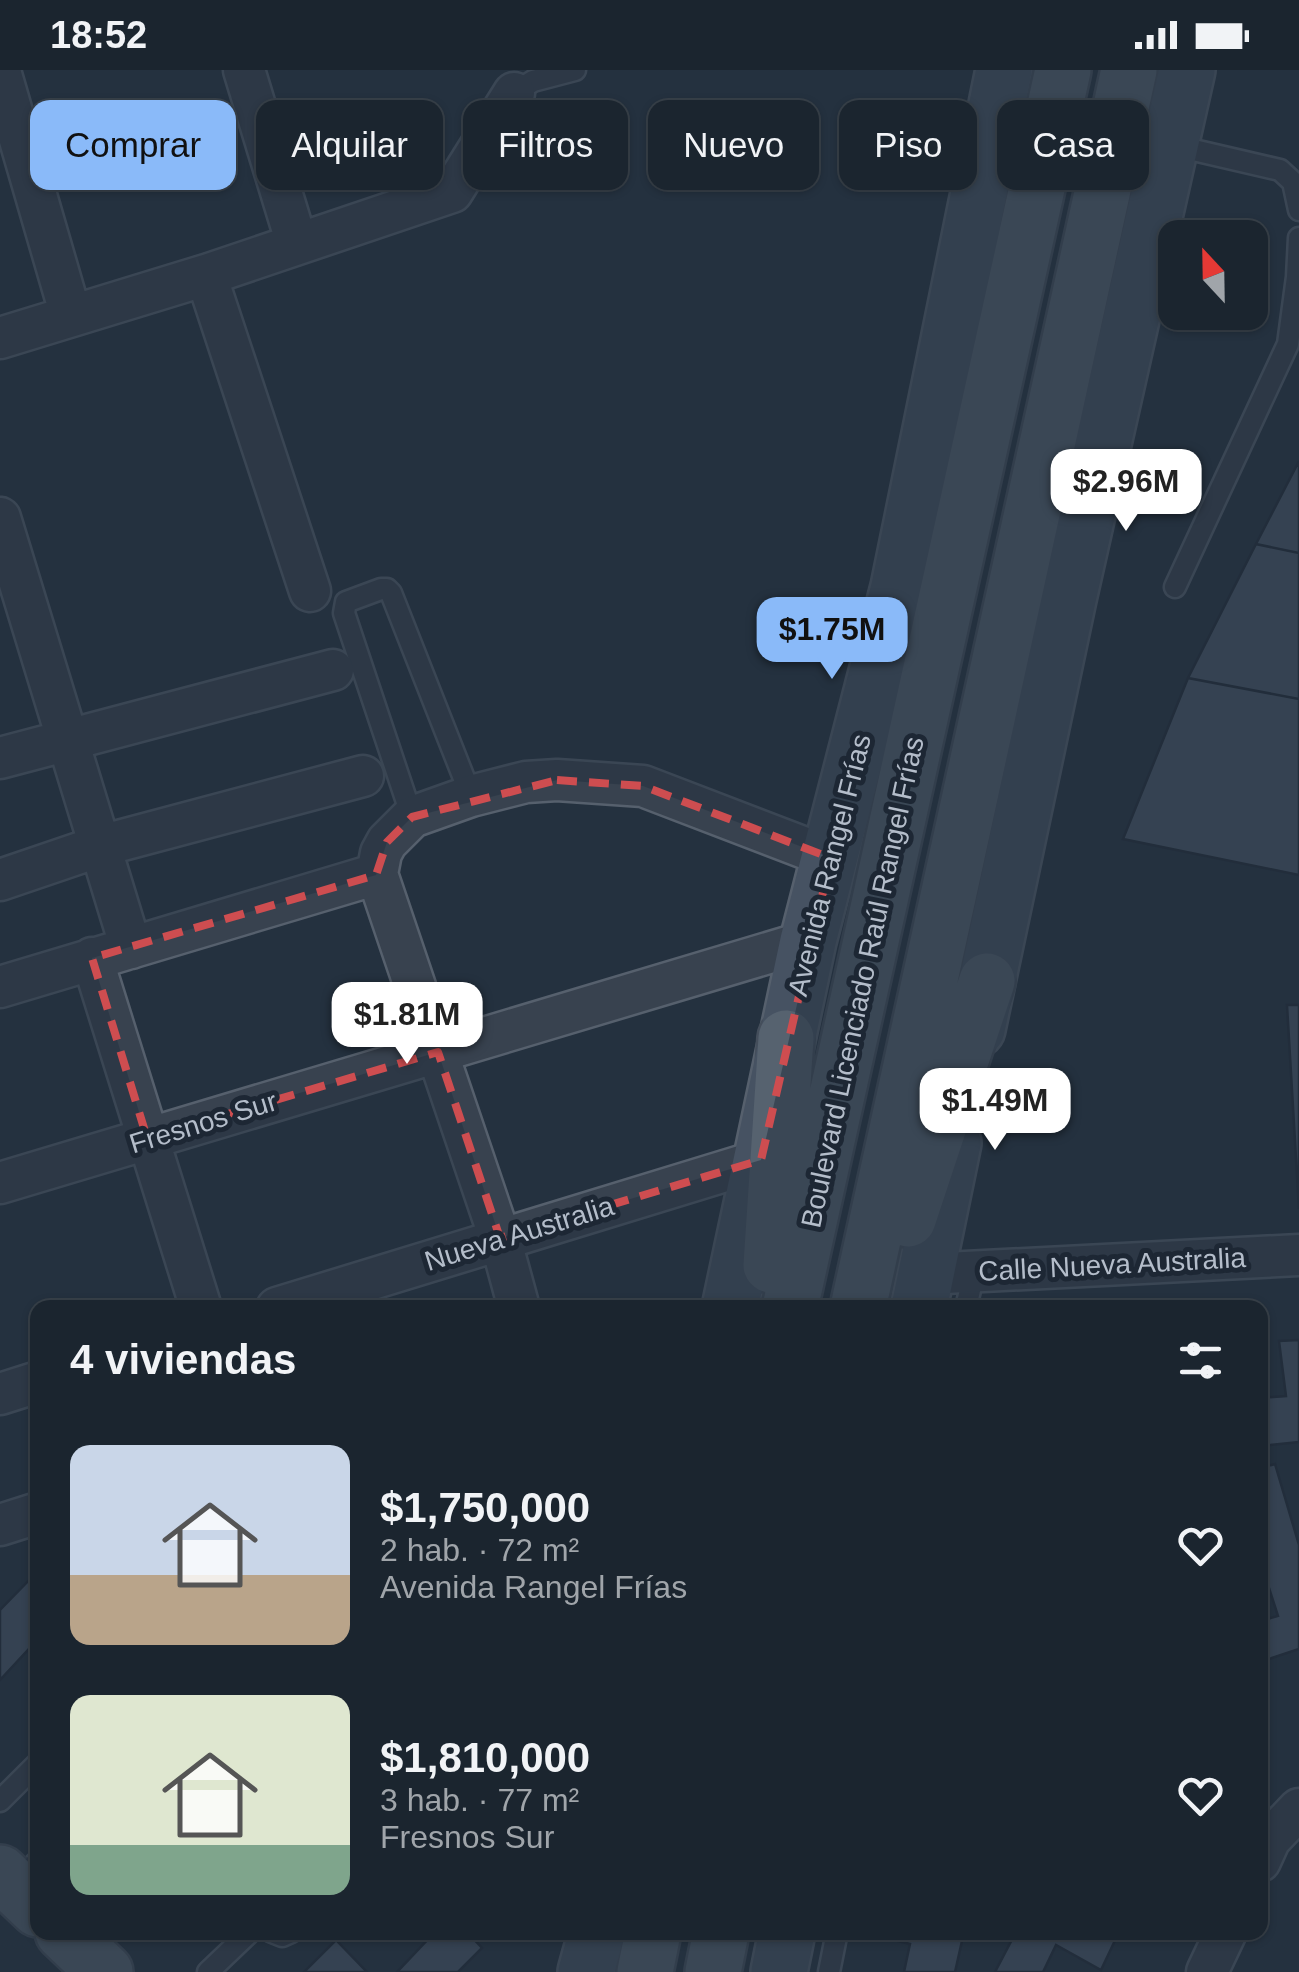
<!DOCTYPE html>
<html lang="es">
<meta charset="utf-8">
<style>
body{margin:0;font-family:Arial,sans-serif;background:#242d37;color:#f1f3f6;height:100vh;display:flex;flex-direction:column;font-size:38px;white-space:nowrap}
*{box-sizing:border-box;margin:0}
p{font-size:32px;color:#a0a5aa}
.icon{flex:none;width:55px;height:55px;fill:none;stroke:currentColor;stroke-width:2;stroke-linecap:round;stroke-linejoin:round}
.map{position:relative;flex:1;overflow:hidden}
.drawer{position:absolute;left:30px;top:1230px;width:1238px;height:640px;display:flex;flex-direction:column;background:#1b252f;border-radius:20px;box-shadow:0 2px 8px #0004,0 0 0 2px #39424b}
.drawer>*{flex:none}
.banner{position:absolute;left:30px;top:30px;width:1240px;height:90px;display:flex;gap:20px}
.needle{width:65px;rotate:338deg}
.controls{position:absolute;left:1158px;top:150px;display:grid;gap:20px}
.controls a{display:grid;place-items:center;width:110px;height:110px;border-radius:20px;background:#1b252f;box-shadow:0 2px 8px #0004,0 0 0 2px #39424b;font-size:50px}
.price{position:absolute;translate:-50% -85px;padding:0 22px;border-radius:20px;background:#fff;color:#222;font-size:32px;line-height:65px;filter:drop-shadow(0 2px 5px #0008)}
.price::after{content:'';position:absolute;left:50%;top:60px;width:30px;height:22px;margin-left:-15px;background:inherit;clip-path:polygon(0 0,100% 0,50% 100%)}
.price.current{background:#8abaf9;color:#111}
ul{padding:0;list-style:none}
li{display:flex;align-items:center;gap:30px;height:250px;padding:0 40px}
li span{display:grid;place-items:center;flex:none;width:280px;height:200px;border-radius:20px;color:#555}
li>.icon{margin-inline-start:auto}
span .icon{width:120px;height:120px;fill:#fffc;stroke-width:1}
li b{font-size:42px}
h2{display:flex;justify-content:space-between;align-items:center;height:120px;padding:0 40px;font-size:42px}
.tag{padding:0 35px;border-radius:20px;background:#1b252f;box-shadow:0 2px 8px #0004,0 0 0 2px #39424b;font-size:35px;line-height:90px}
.tag.current{background:#8abaf9;color:#111}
.status{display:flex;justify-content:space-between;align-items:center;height:70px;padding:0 50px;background:#1b252f;direction:ltr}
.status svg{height:28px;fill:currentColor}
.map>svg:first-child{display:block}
</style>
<div class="status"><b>18:52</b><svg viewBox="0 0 49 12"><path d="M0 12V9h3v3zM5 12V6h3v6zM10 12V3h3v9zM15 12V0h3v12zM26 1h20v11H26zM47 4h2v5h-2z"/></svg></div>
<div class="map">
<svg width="1299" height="1902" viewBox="0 0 1299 1902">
<rect width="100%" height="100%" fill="#24313f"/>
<!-- building -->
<path fill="#4a5868" stroke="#1f2936" stroke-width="2.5" d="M1299 391V483L1256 474Z
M1256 474 1299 483V629L1188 608Z
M1188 608 1299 629V805L1123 769Z
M1287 935H1299V1139Z
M1299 1270V1372L1260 1376V1328L1286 1326 1279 1271Z
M1275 1394 1299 1475V1579L1260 1592V1551L1278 1546 1260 1490V1398Z
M38 1501V1569L0 1610V1540Z
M435 1862H467L482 1878 458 1902H397Z
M964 1862 955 1902H904L910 1874 867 1863Z
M1016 1862H1119L1101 1900 1056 1875 1043 1902H995Z
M336 1870 367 1902H304Z"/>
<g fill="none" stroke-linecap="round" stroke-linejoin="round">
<defs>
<path id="lane" d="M514 23 533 11 575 0
M1172 75 1280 100 1293 112 1299 140
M1175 517 1288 274 1297 207 1299 168
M412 747 344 543 346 532 381 519H387L391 523 471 726
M966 1238 974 1202
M0 1731 38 1693
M15 1815 38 1791
M272 1862 282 1866 291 1862
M208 1902 250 1862
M829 1902 837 1862"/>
<path id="street" d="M244 0 297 174
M0 1 71 246
M206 205 310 521
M0 268 206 205 452 122 514 23
M0 448 131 878
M0 688 333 600
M0 810 100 776 363 706
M92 888 201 1238
M0 917 377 804
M0 1113 808 871
M926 1204 1299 1185
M277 1238 761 1090
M519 1238 500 1168 377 804 381 783 387 772 412 747 471 726 526 712 557 710 643 716 831 788
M0 1324 38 1312
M0 1455 38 1443
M1260 1791 1270 1769 1299 1739
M1207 1902 1226 1862"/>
<path id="secondary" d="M977 959 1068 529 1187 0
M730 1238 808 871 899 517 1004 0
M919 1238 953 1073
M586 1902 597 1862
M779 1902 787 1862"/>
<path id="primary" d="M908 1149 987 911
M771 1195 786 968
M790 1238 1063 0
M858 1238 1129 0
M0 1803 38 1839
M63 1862 105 1902
M645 1902 653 1862
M713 1902 721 1862"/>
</defs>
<!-- lane casing -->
<use href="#lane" stroke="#56606d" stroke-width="25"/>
<!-- street casing -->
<use href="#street" stroke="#56606d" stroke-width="45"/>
<!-- secondary casing -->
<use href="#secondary" stroke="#56606d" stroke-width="60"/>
<!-- primary casing -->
<use href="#primary" stroke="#444e5b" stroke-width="60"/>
<!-- lane -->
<use href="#lane" stroke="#38424f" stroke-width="20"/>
<!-- street -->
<use href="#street" stroke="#38424f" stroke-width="40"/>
<!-- secondary -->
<use href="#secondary" stroke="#465262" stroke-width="55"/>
<!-- primary -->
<use href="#primary" stroke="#56626f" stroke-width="55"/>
</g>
<!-- marked area -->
<path d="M0 0H1299V1902H0ZM557 710 643 716 831 788 761 1090 500 1168 438 982 147 1068 92 888 376 805 387 772 412 747Z" fill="#24313f" fill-opacity=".55" fill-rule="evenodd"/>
<path fill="none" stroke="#ce4d50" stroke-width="8" stroke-dasharray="20 12" stroke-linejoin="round" d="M557 710 643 716 831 788 761 1090 500 1168 438 982 147 1068 92 888 376 805 387 772 412 747Z"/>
<g text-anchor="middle" stroke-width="10" stroke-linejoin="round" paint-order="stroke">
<!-- street labels -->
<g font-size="28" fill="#b4bdca" stroke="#1d2734">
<text transform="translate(829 795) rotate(-76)" y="10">Avenida Rangel Frías</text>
<text transform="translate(862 912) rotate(-78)" y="10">Boulevard Licenciado Raúl Rangel Frías</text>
<text transform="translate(203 1052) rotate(-17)" y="10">Fresnos Sur</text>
<text transform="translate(519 1163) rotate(-17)" y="10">Nueva Australia</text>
<text transform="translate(1112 1194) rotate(-3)" y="10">Calle Nueva Australia</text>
</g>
</g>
</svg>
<div class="controls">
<a><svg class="needle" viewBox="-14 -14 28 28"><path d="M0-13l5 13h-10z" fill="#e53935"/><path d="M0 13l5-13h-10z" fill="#a0a5aa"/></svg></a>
</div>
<b class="price" style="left:1126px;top:464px">$2.96M</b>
<b class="price current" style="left:832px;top:612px">$1.75M</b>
<b class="price" style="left:407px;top:997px">$1.81M</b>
<b class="price" style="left:995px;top:1083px">$1.49M</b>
<div class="banner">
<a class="tag current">Comprar</a>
<a class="tag">Alquilar</a>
<a class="tag">Filtros</a>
<a class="tag">Nuevo</a>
<a class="tag">Piso</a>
<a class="tag">Casa</a>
</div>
<section class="drawer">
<h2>4 viviendas<svg class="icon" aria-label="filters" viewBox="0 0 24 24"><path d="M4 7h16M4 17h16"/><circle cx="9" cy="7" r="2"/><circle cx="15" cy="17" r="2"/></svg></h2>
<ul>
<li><span style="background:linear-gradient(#c9d6e8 65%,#b9a48a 0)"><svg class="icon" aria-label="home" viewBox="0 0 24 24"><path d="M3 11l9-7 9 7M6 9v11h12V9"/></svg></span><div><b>$1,750,000</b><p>2 hab. · 72 m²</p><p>Avenida Rangel Frías</p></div><svg class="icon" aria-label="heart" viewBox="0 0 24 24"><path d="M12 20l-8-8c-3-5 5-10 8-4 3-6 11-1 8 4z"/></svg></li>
<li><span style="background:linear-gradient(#dfe7d0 75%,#7fa58c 0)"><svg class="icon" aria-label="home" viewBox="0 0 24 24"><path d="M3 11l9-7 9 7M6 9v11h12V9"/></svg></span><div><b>$1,810,000</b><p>3 hab. · 77 m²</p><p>Fresnos Sur</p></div><svg class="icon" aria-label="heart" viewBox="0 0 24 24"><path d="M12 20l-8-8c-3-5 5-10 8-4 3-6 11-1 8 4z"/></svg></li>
</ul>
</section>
</div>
